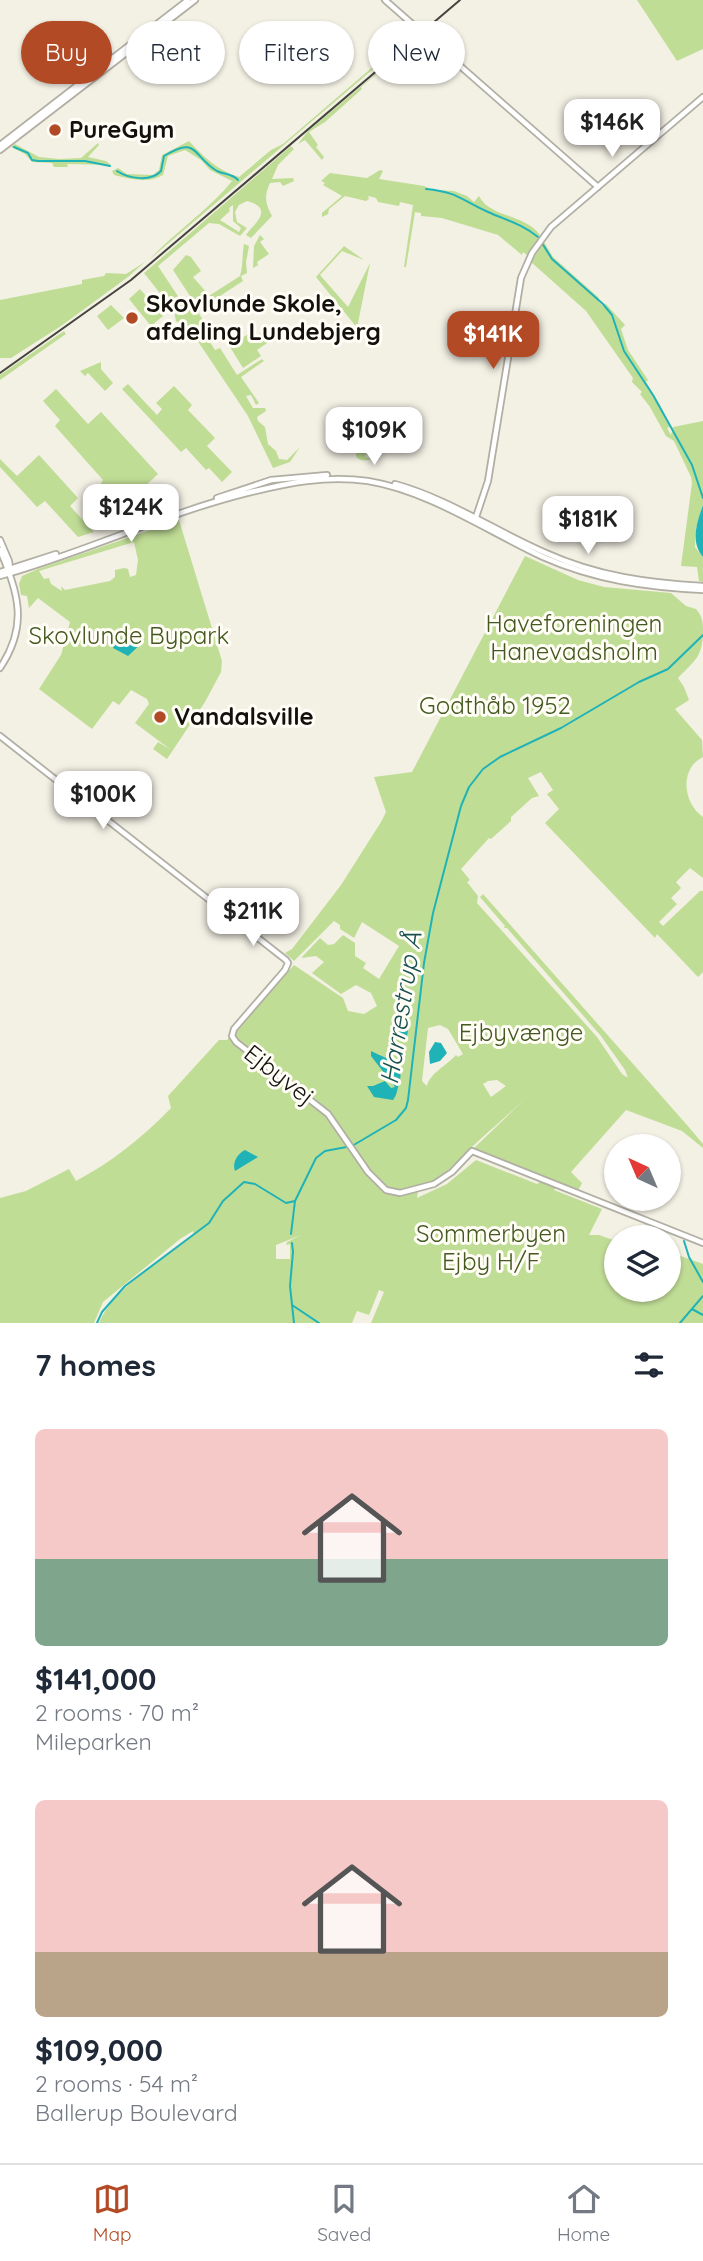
<!DOCTYPE html>
<meta charset="utf-8">
<style>
body{margin:0;font-family:Quicksand,sans-serif;background:#f2f2f3;color:#1f2937;height:100vh;display:flex;flex-direction:column;font-size:26px;white-space:nowrap}
*{box-sizing:border-box;margin:0}
p{font-size:23px;color:#747a83}
.icon{flex:none;width:38px;height:38px;fill:none;stroke:currentColor;stroke-width:2;stroke-linecap:round;stroke-linejoin:round}
.map{position:relative;height:1323px;overflow:hidden}
.side{display:flex;flex-direction:column;background:#fff;flex:1}
.side>*{flex:none}
.top-card{position:absolute;left:21px;top:21px;width:662px;height:63px;display:flex;gap:14px}
.needle{width:46px;rotate:316deg}
.controls{position:absolute;left:604px;top:1134px;display:grid;gap:14px}
.controls a{display:grid;place-items:center;width:77px;height:77px;border-radius:50%;background:#fff;box-shadow:0 2px 5px #0004;font-size:35px}
.price{position:absolute;translate:-50% -60px;padding:0 16px;border-radius:14px;background:#fff;color:#222;font-size:23px;line-height:46px;filter:drop-shadow(0 2px 4px #0008)}
.price::after{content:'';position:absolute;left:50%;top:42px;width:21px;height:16px;margin-left:-10px;background:inherit;clip-path:polygon(0 0,100% 0,50% 100%)}
.price.on{background:#b24b25;color:#fff}
ul{padding:0;list-style:none}
li{display:grid;align-content:center;gap:14px;height:371px;padding:0 35px}
li span{display:grid;place-items:center;height:217px;border-radius:10px;color:#555}
li>.icon{margin-inline-start:auto}
span .icon{width:126px;height:126px;fill:#fffc;stroke-width:1}
li b{font-size:30px}
h2{display:flex;justify-content:space-between;align-items:center;height:84px;padding:0 35px;font-size:30px}
.pill{padding:0 24px;border-radius:32px;background:#fff;box-shadow:0 2px 5px #0004;font-size:24px;line-height:63px}
.pill.on{background:#b24b25;color:#fff}
.tabs{display:flex;justify-content:space-around;align-items:center;height:98px;border-top:2px solid #e0e1e3;background:#fff;font-size:19px;color:#747a83}
.tabs a{display:grid;justify-items:center;gap:4px}
.tabs .on{color:#b24b25}
.map>svg:first-child{display:block}
</style>
<div class="map">
<svg width="703" height="1323" viewBox="0 0 703 1323">
<rect width="100%" height="100%" fill="#f3f0e4"/>
<!-- green -->
<path fill="#c0dd96" fill-rule="evenodd" d="M637 0H703V49L677 61Z
M411 34 412 36 150 259C176 231 209 210 232 181L210 170 201 160 185 150 168 156 163 175C148 184 130 179 114 175L112 171 118 168 127 174 153 175 159 170 162 155 189 141C205 158 217 170 239 177L271 150 283 144Z
M416 40 417 41 361 87 362 89 325 122 309 132 318 145 316 147 324 157 322 160 305 140 298 144 308 131Z
M98 143 99 145 88 157 106 161 111 165 67 164 68 167H54L52 163 32 162 25 154 11 147 15 144 39 157 59 159 81 158Z
M291 146 294 149 278 165 272 179 293 178 294 181 283 186 280 182 270 183C264 196 265 203 272 216L251 238 246 235C251 226 277 209 247 201L239 205 235 212 237 222 247 228 240 236 219 224 209 223 158 266 187 310 240 276C243 267 242 255 244 244L249 246 246 262 247 273 241 276 243 281 200 309 199 314 211 331 206 336 215 350 220 348 237 375 262 359 264 361 241 377 259 403 256 405 251 395 246 396 253 408H265L266 411 257 417 258 421 265 427 268 444 276 451 279 459 287 460 300 447 290 462 273 468 248 416 195 337 187 328 176 321 174 311 144 273ZM233 205V221L241 228 239 232 220 220 230 211 229 208Z
M380 170 383 171 379 179 424 186 433 190 454 191 467 196 474 202 479 196C490 218 524 213 540 235L527 255 523 252 522 255 498 235 442 218 421 216V213L415 212 406 267H404L413 205 400 202 399 206 378 202 376 198 368 196 369 199 366 201 345 196 329 209 328 214 322 217V213L342 196 323 185 325 183 321 181 330 173 367 178Z
M260 235 264 239 260 242 269 254 257 262 258 265 253 268 254 246Z
M544 242 553 257 599 298 598 301 603 306 606 304 625 325 621 329 628 350 648 380 646 382 660 405 670 427 667 428 671 435 673 427 703 421V505L696 528 695 547 703 557V582L699 581 697 567 681 566 692 483 691 477 674 441 666 436 650 407 640 394 642 392 632 382 633 378 586 311 531 262Z
M344 246 364 260 342 251 320 275 348 307 370 263 358 323 363 329H358L316 277Z
M186 255 191 257 201 271 193 277 207 293 196 300 192 299 173 270Z
M145 262 128 277 61 326 11 358H0V300L82 284V280L104 276 106 273 126 274Z
M140 289 163 316 151 326 129 299Z
M111 305 124 318 108 330 97 316Z
M64 331 66 334 0 380V375Z
M252 331 256 337 261 336 259 334 263 331V336L270 341 257 350 261 356 243 368 230 347Z
M101 362V369L113 383 105 391 88 373 85 376 80 371Z
M128 384 157 415 162 409 156 403 174 386 192 405 188 410 215 438 207 446 232 472 222 482 209 468 206 470 186 448 181 452 122 389Z
M56 389 88 424 101 412 158 474 123 507 101 483 103 480 55 426 60 420 43 401Z
M361 416 397 425 398 429 395 432 391 427C383 426 378 432 369 431L365 457 372 459C366 461 359 462 356 456L357 444 362 443 358 439Z
M39 455 78 498 70 506 94 532 78 537 45 501 37 507 0 467V459L17 476Z
M179 520 222 661 221 672 205 702 167 759 153 749 158 742 171 750 135 723 149 704 147 699 131 690 119 705 113 701 92 729 39 689 61 655 70 622 38 598 29 608 27 596 21 595 19 584 22 576 38 569ZM134 542 138 560 136 575 130 577 128 569 124 568 115 570V577L110 581 65 590 61 586 62 591 51 584 49 578 44 579 39 571Z
M525 556 578 580 604 587 671 593 686 606 696 609C702 616 703 621 703 630 703 657 695 660 678 678L684 687 689 700 675 709 702 740 703 757C679 769 683 803 703 817V878L690 868 676 882 681 888 671 898 677 904 659 922 663 926 700 891H703V972L698 977 657 934 655 938 545 823 559 809 547 794 553 790 541 772 528 778 539 796 532 798 511 817V821L491 839 489 838 461 869 470 880 467 882 478 896 477 903 597 1037 622 1074 628 1078 625 1070 601 1036 507 928H504L505 926 480 897 483 894 687 1125 703 1144V1148L682 1131 626 1110 571 1172 582 1183 578 1191 473 1149 525 1099C508 1115 490 1130 473 1146 448 1173 404 1215 371 1174 357 1155 347 1134 332 1116 321 1102 305 1092 291 1081L289 1083 306 1104 310 1101 327 1116 379 1188 386 1192 397 1195 418 1191 417 1198 447 1184 476 1160 537 1184 540 1182 556 1187 554 1190 602 1209 589 1235H599L616 1241V1290H668L669 1261 673 1263 678 1255 703 1264V1323H371L384 1292 379 1290 369 1315 357 1311 352 1323H99C112 1289 165 1257 194 1234L193 1231 180 1239 103 1302 94 1323H0V1198L26 1191 69 1169 76 1181C112 1162 143 1137 171 1108L168 1096 219 1040H227L294 965 343 998 348 1011 364 1014 377 1006 371 993 356 985 341 994 312 973 324 962 316 956 301 958 320 938 328 945 334 944 343 935 355 943V956L366 963 363 968 379 979 399 946 362 922 354 938 340 929V925L334 921 294 961 285 953 292 949 341 885 381 822 386 812 374 777 412 772ZM440 1025 448 1029 463 1054 458 1057 456 1055C446 1066 429 1074 427 1086L422 1081 428 1028ZM497 1080 506 1086 491 1097 483 1084 488 1081ZM301 1235 287 1242 286 1245 290 1244V1259H276V1245Z"/>
<!-- water -->
<path fill="#1fb3b7" d="M703 505V557C690 542 697 522 703 505Z
M133 635 139 636 142 643 128 656 113 648 114 641Z
M405 1004H407L410 1019 406 1042 398 1033 406 1025 400 1009Z
M435 1042 441 1043 447 1053 440 1061 430 1064 429 1052Z
M371 1051C387 1060 406 1060 399 1084 397 1090 397 1095 393 1100L374 1097 367 1086H373L385 1081 391 1088 395 1087 371 1056Z
M245 1150 258 1157 235 1171C232 1163 237 1154 245 1150Z"/>
<g fill="none" stroke-linecap="round" stroke-linejoin="round">
<!-- stream -->
<path stroke="#1fb3b7" stroke-width="2" d="M14 147 28 153 32 160 38 161H85L110 166
M117 171C129 179 151 182 161 171L164 156C198 135 192 156 217 171 225 175 231 173 238 180
M426 189C458 192 461 200 488 212 508 221 520 223 538 237
M542 243 552 259 603 304 612 315 624 351 653 395 692 465 703 498
M291 1234 295 1201
M684 1241 689 1257 703 1282
M292 1243 293 1252 290 1286 294 1323
M292 1305 319 1323
M692 1309 703 1315
M97 1323 102 1312 125 1286 209 1223 223 1201 244 1182 255 1184 286 1203 295 1201 316 1158 325 1151 352 1146 396 1120 406 1108 408 1100 424 963 433 913 461 806 469 787 483 769 500 757 561 728 639 682 668 669 703 635
M680 1323 703 1296"/>
<defs>
<path id="secondary" d="M385 0 598 187
M0 145 188 0
M0 150 195 0
M395 484C449 499 495 531 546 553 597 576 648 583 703 586
M217 498 271 480 327 475
M475 520 488 481 521 278 532 253 551 227 703 97
M0 540 9 561 10 569
M0 550C18 593 29 625 0 668
M0 572 56 554
M0 576C84 553 163 514 247 493 288 483 326 475 368 481 429 491 487 531 543 557 595 580 646 587 703 590
M0 736 286 960 288 963 285 970 234 1029 232 1036 236 1042 328 1114 368 1172 386 1190 400 1193 434 1184 452 1172 472 1151 703 1243"/>
</defs>
<!-- secondary casing -->
<use href="#secondary" stroke="#b1aea3" stroke-width="8"/>
<!-- secondary -->
<use href="#secondary" stroke="#fff" stroke-width="4.5"/>
<!-- tram -->
<path stroke="#46443f" stroke-width="2" d="M0 373 131 280 460 0"/>
</g>
<!-- markers -->
<g fill="#b24b25" stroke="#fffdf6" stroke-width="2.5">
<circle cx="55" cy="130" r="7"/>
<circle cx="132" cy="318" r="7"/>
<circle cx="160" cy="717" r="7"/>
</g>
<g text-anchor="middle" stroke-width="6" stroke-linejoin="round" paint-order="stroke">
<!-- poi labels -->
<g font-size="24" font-weight="bold" fill="#12110d" stroke="#fffdf6" text-anchor="start">
<text x="69" y="138">PureGym</text>
<text x="146" y="312">Skovlunde Skole,<tspan x="146" dy="28">afdeling Lundebjerg</tspan></text>
<text x="174" y="725">Vandalsville</text>
</g>
<!-- park labels -->
<g font-size="24" fill="#435920" stroke="#fffdf6">
<text x="574" y="632">Haveforeningen<tspan x="574" dy="28">Hanevadsholm</tspan></text>
<text x="129" y="644">Skovlunde Bypark</text>
<text x="495" y="714">Godthåb 1952</text>
<text x="521" y="1041">Ejbyvænge</text>
<text x="491" y="1242">Sommerbyen<tspan x="491" dy="28">Ejby H/F</tspan></text>
</g>
<!-- street labels -->
<g font-size="24" fill="#12110d" stroke="#fffdf6">
<text transform="translate(279 1075) rotate(38)" y="8">Ejbyvej</text>
</g>
<!-- water labels -->
<g font-size="26" font-style="italic" fill="#185152" stroke="#fffdf6">
<text transform="translate(401 1008) rotate(-81)" y="9">Harrestrup Å</text>
</g>
</g>
</svg>
<div class="controls">
<a><svg class="needle" viewBox="-14 -14 28 28"><path d="M0-13l5 13h-10z" fill="#e53935"/><path d="M0 13l5-13h-10z" fill="#747a83"/></svg></a>
<a><svg class="icon" aria-label="layers" viewBox="0 0 24 24"><path d="M12 4l9 5-9 5-9-5zM3 14l9 5 9-5"/></svg></a>
</div>
<b class="price" style="left:612px;top:159px">$146K</b>
<b class="price on" style="left:493px;top:371px">$141K</b>
<b class="price" style="left:374px;top:467px">$109K</b>
<b class="price" style="left:131px;top:544px">$124K</b>
<b class="price" style="left:588px;top:556px">$181K</b>
<b class="price" style="left:103px;top:831px">$100K</b>
<b class="price" style="left:253px;top:948px">$211K</b>
<div class="top-card">
<a class="pill on">Buy</a>
<a class="pill">Rent</a>
<a class="pill">Filters</a>
<a class="pill">New</a>
</div>
</div>
<section class="side">
<h2>7 homes<svg class="icon" aria-label="filters" viewBox="0 0 24 24"><path d="M4 7h16M4 17h16"/><circle cx="9" cy="7" r="2"/><circle cx="15" cy="17" r="2"/></svg></h2>
<ul>
<li><span style="background:linear-gradient(#f6c9c9 60%,#7fa58c 0)"><svg class="icon" aria-label="home" viewBox="0 0 24 24"><path d="M3 11l9-7 9 7M6 9v11h12V9"/></svg></span><div><b>$141,000</b><p>2 rooms · 70 m²</p><p>Mileparken</p></div></li>
<li><span style="background:linear-gradient(#f6c9c9 70%,#b9a48a 0)"><svg class="icon" aria-label="home" viewBox="0 0 24 24"><path d="M3 11l9-7 9 7M6 9v11h12V9"/></svg></span><div><b>$109,000</b><p>2 rooms · 54 m²</p><p>Ballerup Boulevard</p></div></li>
</ul>
</section>
<nav class="tabs">
<a class="on"><svg class="icon" aria-label="map" viewBox="0 0 24 24"><path d="M3 6l6-2 6 2 6-2v14l-6 2-6-2-6 2zM9 4v14M15 6v14"/></svg>Map</a>
<a><svg class="icon" aria-label="saved" viewBox="0 0 24 24"><path d="M7 4h10v16l-5-4-5 4z"/></svg>Saved</a>
<a><svg class="icon" aria-label="home" viewBox="0 0 24 24"><path d="M3 11l9-7 9 7M6 9v11h12V9"/></svg>Home</a>
</nav>
